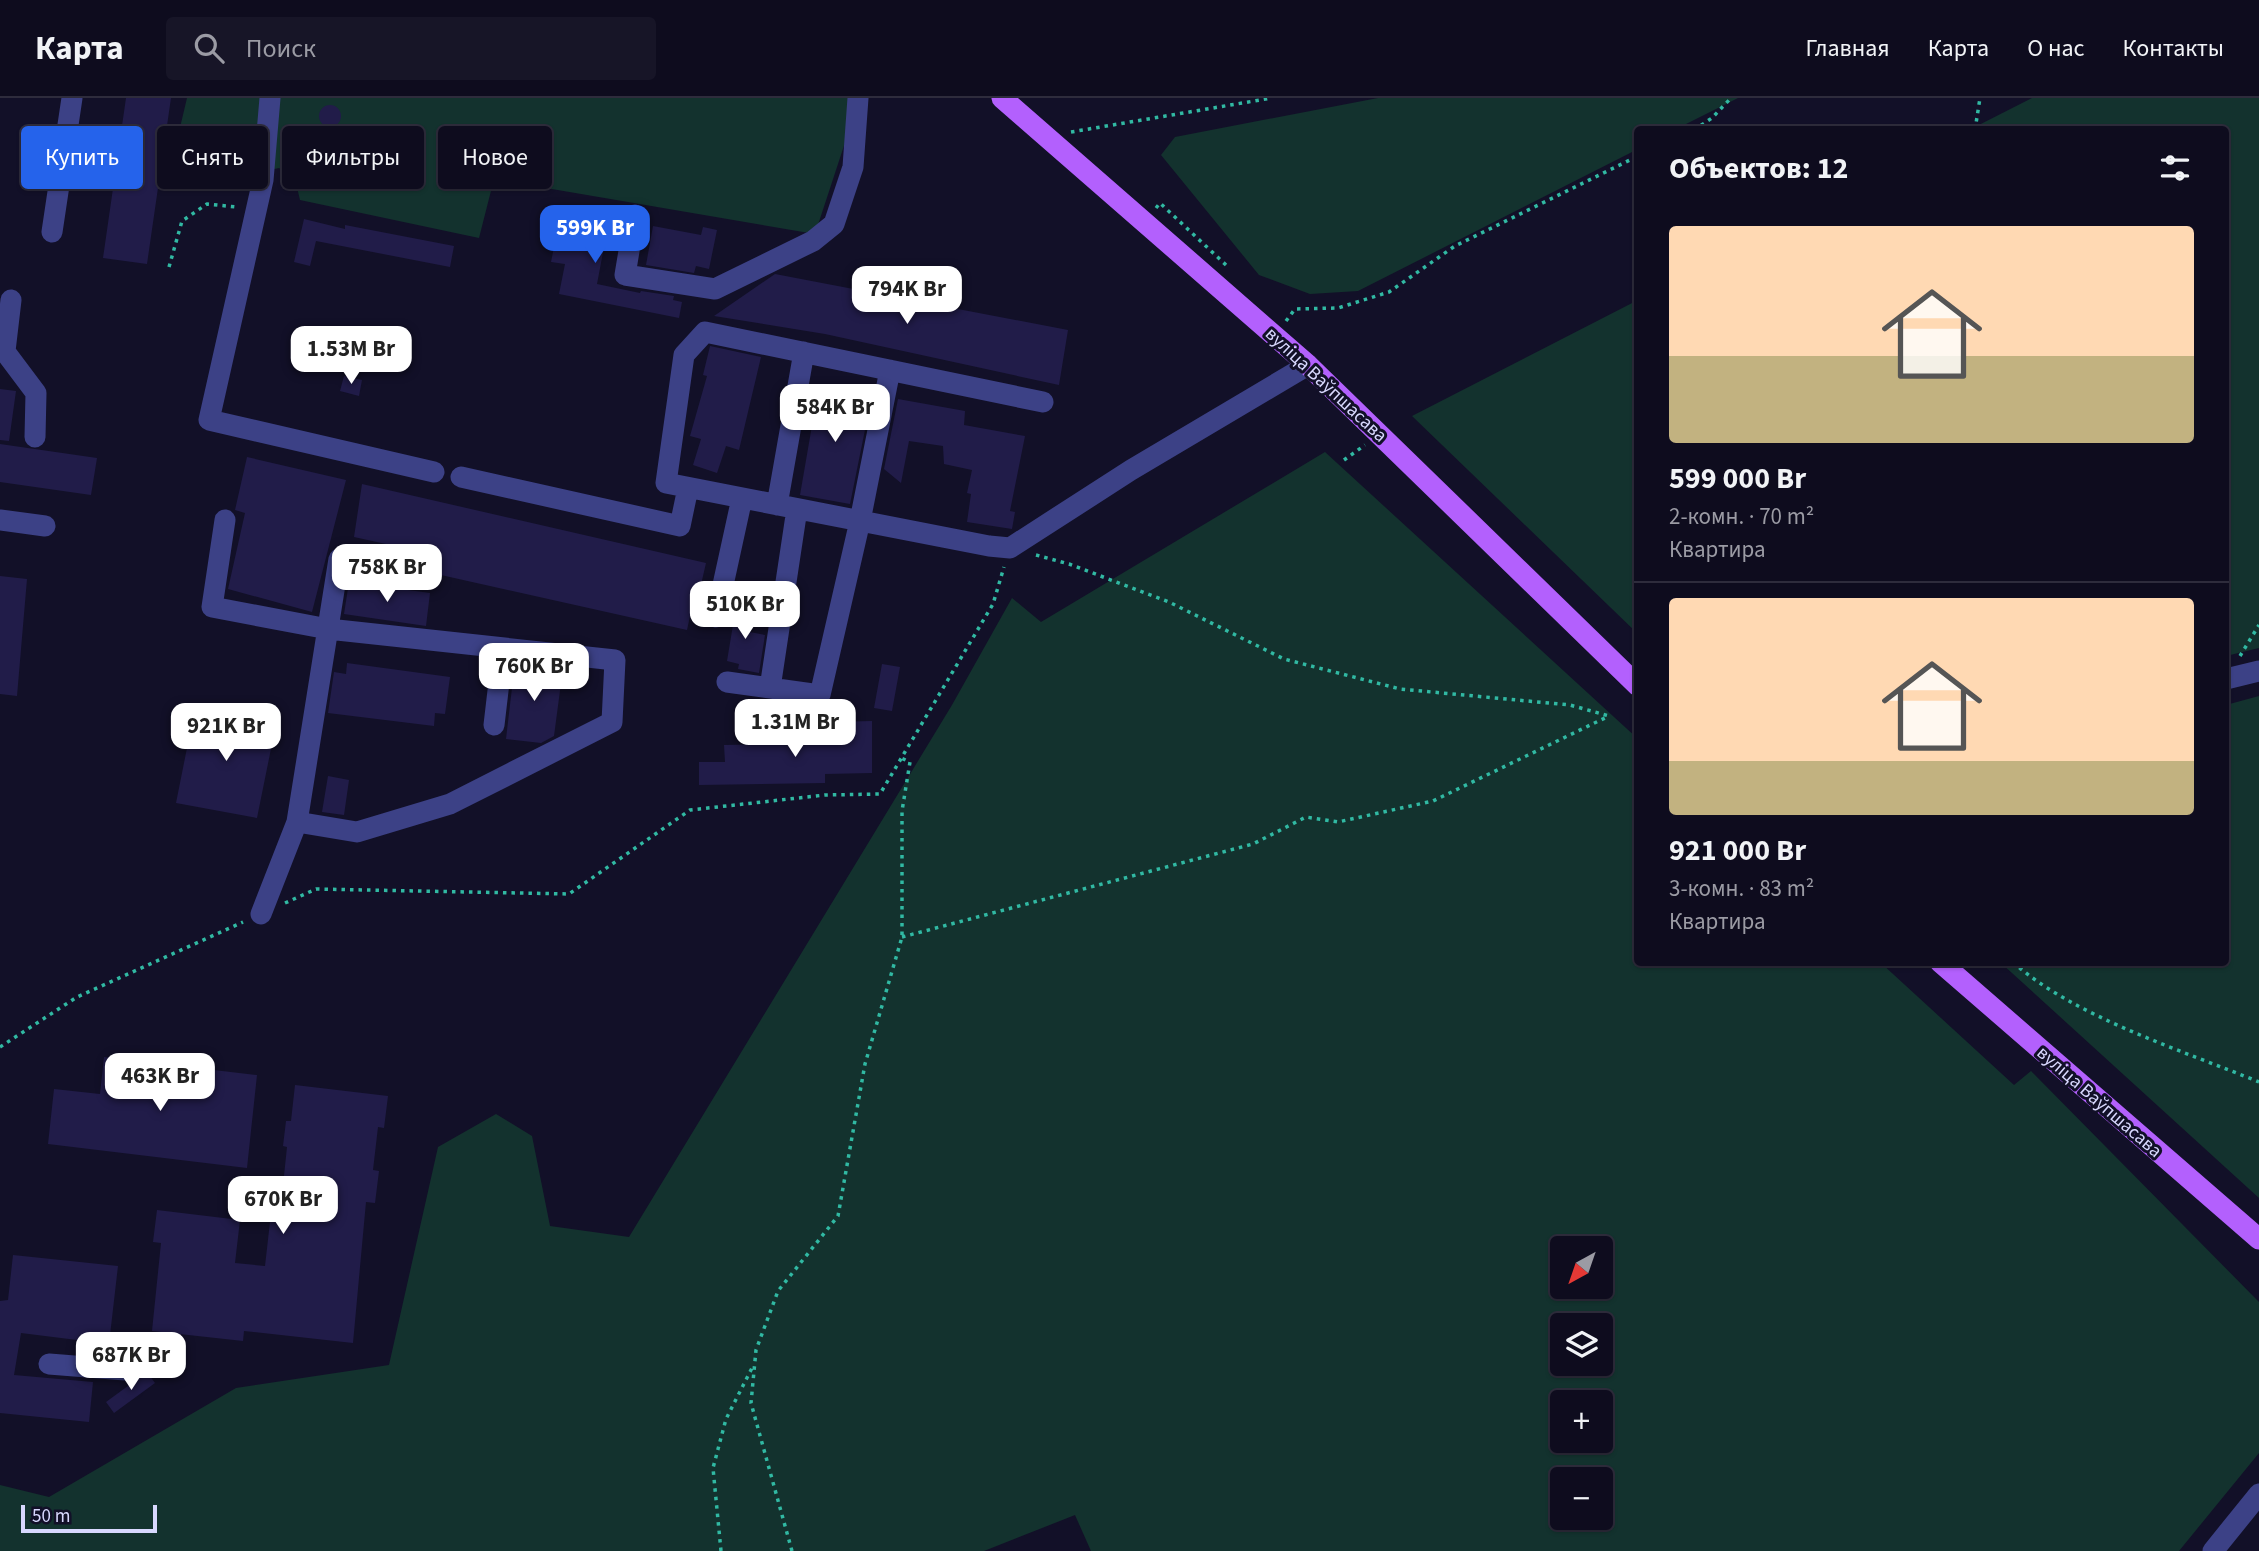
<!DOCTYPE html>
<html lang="ru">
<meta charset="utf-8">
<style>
body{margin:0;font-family:"Source Sans 3",sans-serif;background:#171527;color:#f1f3f6;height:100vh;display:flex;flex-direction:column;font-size:26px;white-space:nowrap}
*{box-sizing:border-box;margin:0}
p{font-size:23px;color:#9b9ba4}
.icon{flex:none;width:38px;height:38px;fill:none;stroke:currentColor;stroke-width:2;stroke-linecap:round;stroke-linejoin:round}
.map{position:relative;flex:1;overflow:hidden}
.details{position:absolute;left:1634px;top:28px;width:595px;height:840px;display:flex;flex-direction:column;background:#0e0c1e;border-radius:7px;box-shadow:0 2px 5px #0004,0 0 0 2px #2e2c3c}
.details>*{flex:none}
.top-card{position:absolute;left:21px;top:28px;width:665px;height:63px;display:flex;gap:14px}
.needle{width:46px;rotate:220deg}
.fabs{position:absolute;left:1550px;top:1138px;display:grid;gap:14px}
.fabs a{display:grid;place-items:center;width:63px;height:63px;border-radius:7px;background:#0e0c1e;box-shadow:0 2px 5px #0004,0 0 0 2px #2e2c3c;font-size:35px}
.scale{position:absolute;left:21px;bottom:18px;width:136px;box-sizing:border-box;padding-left:7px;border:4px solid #d8d8fe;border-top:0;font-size:19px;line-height:24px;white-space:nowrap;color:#d8d8fe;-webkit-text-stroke:5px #121028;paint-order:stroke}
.price{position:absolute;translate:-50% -60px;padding:0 16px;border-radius:14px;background:#fff;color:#222;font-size:23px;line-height:46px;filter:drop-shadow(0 2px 4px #0008)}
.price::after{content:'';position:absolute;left:50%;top:42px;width:21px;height:16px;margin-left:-10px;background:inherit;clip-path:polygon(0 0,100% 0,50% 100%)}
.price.current{background:#2563eb;color:#fff}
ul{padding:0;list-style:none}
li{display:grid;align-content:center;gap:14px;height:371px;padding:0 35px}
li+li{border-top:2px solid #2e2c3c}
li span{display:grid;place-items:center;height:217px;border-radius:7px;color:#555}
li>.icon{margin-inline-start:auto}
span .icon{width:126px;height:126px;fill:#fffc;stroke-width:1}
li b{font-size:30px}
h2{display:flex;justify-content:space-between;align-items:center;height:84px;padding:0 35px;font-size:30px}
.tag{padding:0 24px;border-radius:7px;background:#0e0c1e;box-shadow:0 2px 5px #0004,0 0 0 2px #2e2c3c;font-size:24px;line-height:63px}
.tag.current{background:#2563eb;color:#fff}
header{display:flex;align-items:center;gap:42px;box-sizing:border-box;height:98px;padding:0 35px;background:#0e0c1e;border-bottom:2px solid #2e2c3c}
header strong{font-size:33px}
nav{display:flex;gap:38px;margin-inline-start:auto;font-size:24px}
.search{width:490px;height:63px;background:#171527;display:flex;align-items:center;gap:18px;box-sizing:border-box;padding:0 24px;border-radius:7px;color:#9b9ba4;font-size:26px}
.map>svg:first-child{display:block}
</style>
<header>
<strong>Карта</strong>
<div class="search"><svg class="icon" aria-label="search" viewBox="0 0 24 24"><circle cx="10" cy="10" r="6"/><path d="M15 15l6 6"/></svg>Поиск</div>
<nav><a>Главная</a><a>Карта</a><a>О нас</a><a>Контакты</a></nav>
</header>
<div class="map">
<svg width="2259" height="1453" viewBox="0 0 2259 1453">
<rect width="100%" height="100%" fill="#121028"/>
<!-- green -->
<path fill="#13322e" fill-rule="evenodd" d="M187 0H855L857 8 815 136 494 81 479 140 300 102 295 81 279 70 185 91 178 38Z
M1378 0H1738L1676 31 1638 32V51L1358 193 1310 196 1259 177 1161 57 1175 39Z
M2032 0H2259V550L2226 558V32L1971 31Z
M1638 202V536L1412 318Z
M1325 354 1638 641V864L1881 865 2014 987 2031 973 2259 1204V1355L2179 1453H1091L1075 1417 984 1453H0V1387L49 1399 236 1290 389 1267 438 1049 496 1016 532 1038 550 1128 629 1139 952 607 1012 500 1041 524ZM1563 1150H1601V1188H1563ZM1563 1227H1601V1265H1563ZM1563 1304H1601V1342H1563ZM1563 1381H1601V1419H1563Z
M2259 598V1100L2001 865 2226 864V607Z"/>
<!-- building -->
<path fill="#211c49" d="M126 0H171L147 166 103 160Z
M319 18a11 11 0 1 1 22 0a11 11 0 1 1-22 0Z
M549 112 609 123 597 186 640 195 641 193 674 198 673 202 682 204 679 220 559 196 565 166 551 164 554 149 543 147Z
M304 121 345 131V127L454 148 450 169 316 143 310 168 294 164Z
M653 128 701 137 703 129 717 132 709 171 696 168 694 175 646 167Z
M775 176 1068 232 1059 287 825 236 714 218Z
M710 248 761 259 739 352 726 348 717 375 693 367 701 341 690 338 707 278 703 277Z
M344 278 362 282 359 298 340 293Z
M819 287 872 297 850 406 800 397Z
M0 291 16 293 9 343 0 342Z
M898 301 965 313 964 327 1025 338 1010 413 1015 414 1012 431 967 424 971 396 967 395 972 372 944 366 943 348 909 343 901 385 884 371Z
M0 346 97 360 91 397 0 384Z
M247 359 346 382 312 514 228 491 245 415 235 412Z
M362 386 706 465 700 491 696 490 687 532 423 473 427 455 354 439Z
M0 478 27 481 17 598 0 596Z
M349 484 430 495 426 528 344 516Z
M732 508 755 513 750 534 765 537 759 575 738 571 739 566 727 563 733 527 727 526Z
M515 564 563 570 554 638 541 645 506 641Z
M347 565 450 579 445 616 435 615 434 628 328 615 334 574 346 576Z
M882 566 900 569 892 613 874 610Z
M195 610 276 626 257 720 176 705Z
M872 623V675L825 676V685L699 687V664H725L724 647 831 645V624Z
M328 678 349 682 344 717 322 714Z
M104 959 257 977 247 1070 48 1046 54 991 100 996Z
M295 987 388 998 384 1030 378 1029 373 1072 379 1073 375 1105 366 1104 353 1245 244 1233 243 1243 152 1233 161 1145 153 1144 157 1112 240 1122 235 1165 265 1168 271 1115 280 1116 287 1049 283 1048 286 1023H291Z
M13 1157 118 1168 109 1246 21 1235 14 1277 93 1284 89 1324 0 1315V1203L8 1202Z
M147 1274 155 1285 114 1315 106 1304Z"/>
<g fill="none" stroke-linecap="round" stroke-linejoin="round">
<!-- path -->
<path stroke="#31b9a3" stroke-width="3.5" stroke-dasharray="3.5 5" stroke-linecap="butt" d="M1694 32 1712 20 1731 0
M1975 32 1980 0
M1071 34 1272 0
M1156 110 1160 105 1226 167
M169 169 182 123 207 106 237 109
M1286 223 1295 211 1338 210 1389 194 1455 148 1638 58
M1344 362 1365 347
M1036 457 1069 466 1169 504 1284 561 1400 591 1570 607 1609 618
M2240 558 2259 527
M285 805 316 791 569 796 690 712 825 697 880 696 993 506 1004 469
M902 839 1253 746 1306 719 1338 724 1433 703 1609 618
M2013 864C2072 918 2184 953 2259 984
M0 949 77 899 243 824
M721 1453 713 1370 726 1321 753 1268
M792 1453 751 1305 756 1252 778 1193 838 1118 865 966 902 839V713L910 664 901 660"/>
<!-- minor -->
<path stroke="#3c4186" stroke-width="21" d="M270 0 263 82 209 322 434 374
M635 117 625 177 715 191 813 143 834 126 853 69 858 0
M52 134 72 0
M0 247 36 295 35 339
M5 253 11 202
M1043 304 705 234 684 257 666 385 989 448 1010 450 1131 372 1308 267
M461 379 680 428 688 390
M777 407 804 254
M0 422 45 428
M225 422 212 509 328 531 615 562 612 624 450 706 357 734 297 724
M716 519 742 400
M2226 581 2259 573
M727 584 820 597 860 423 890 272
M770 590 797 411
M494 627 503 550
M261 816 297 724 339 461
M49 1266 125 1272
M2213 1453 2259 1396"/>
<!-- major -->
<path stroke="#b360fd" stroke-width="21" d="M1002 0 1308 267 1638 588
M1940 864 2259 1141"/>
</g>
<g text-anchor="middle" stroke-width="6" stroke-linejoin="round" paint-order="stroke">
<!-- street labels -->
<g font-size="19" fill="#d8d8fe" stroke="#121028">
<text transform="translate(1327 286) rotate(43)" y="7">вуліца Ваўпшасава</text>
<text transform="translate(2100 1003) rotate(41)" y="7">вуліца Ваўпшасава</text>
</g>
</g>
</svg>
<div class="fabs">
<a><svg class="needle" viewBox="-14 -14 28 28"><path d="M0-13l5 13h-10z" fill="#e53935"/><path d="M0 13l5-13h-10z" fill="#9b9ba4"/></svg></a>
<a><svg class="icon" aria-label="layers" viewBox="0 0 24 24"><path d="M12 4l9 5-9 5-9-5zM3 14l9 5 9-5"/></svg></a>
<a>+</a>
<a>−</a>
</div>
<div class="scale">50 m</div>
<b class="price current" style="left:595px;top:167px">599K Br</b>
<b class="price" style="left:907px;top:228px">794K Br</b>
<b class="price" style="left:351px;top:288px">1.53M Br</b>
<b class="price" style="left:835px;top:346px">584K Br</b>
<b class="price" style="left:387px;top:506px">758K Br</b>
<b class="price" style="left:745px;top:543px">510K Br</b>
<b class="price" style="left:534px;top:605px">760K Br</b>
<b class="price" style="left:795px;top:661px">1.31M Br</b>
<b class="price" style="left:226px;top:665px">921K Br</b>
<b class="price" style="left:160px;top:1015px">463K Br</b>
<b class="price" style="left:283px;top:1138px">670K Br</b>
<b class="price" style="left:131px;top:1294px">687K Br</b>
<div class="top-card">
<a class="tag current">Купить</a>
<a class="tag">Снять</a>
<a class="tag">Фильтры</a>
<a class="tag">Новое</a>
</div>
<section class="details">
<h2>Объектов: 12<svg class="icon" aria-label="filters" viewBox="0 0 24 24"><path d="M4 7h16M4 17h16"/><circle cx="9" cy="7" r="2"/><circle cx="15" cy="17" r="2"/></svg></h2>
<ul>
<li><span style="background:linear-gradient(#ffd9b3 60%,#c2b280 0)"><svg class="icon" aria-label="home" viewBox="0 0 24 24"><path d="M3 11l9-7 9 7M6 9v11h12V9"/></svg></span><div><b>599 000 Br</b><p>2-комн. · 70 m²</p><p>Квартира</p></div></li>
<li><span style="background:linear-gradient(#ffd9b3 75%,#c2b280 0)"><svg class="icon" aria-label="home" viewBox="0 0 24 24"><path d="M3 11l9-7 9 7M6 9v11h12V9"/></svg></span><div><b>921 000 Br</b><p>3-комн. · 83 m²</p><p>Квартира</p></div></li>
</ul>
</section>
</div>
